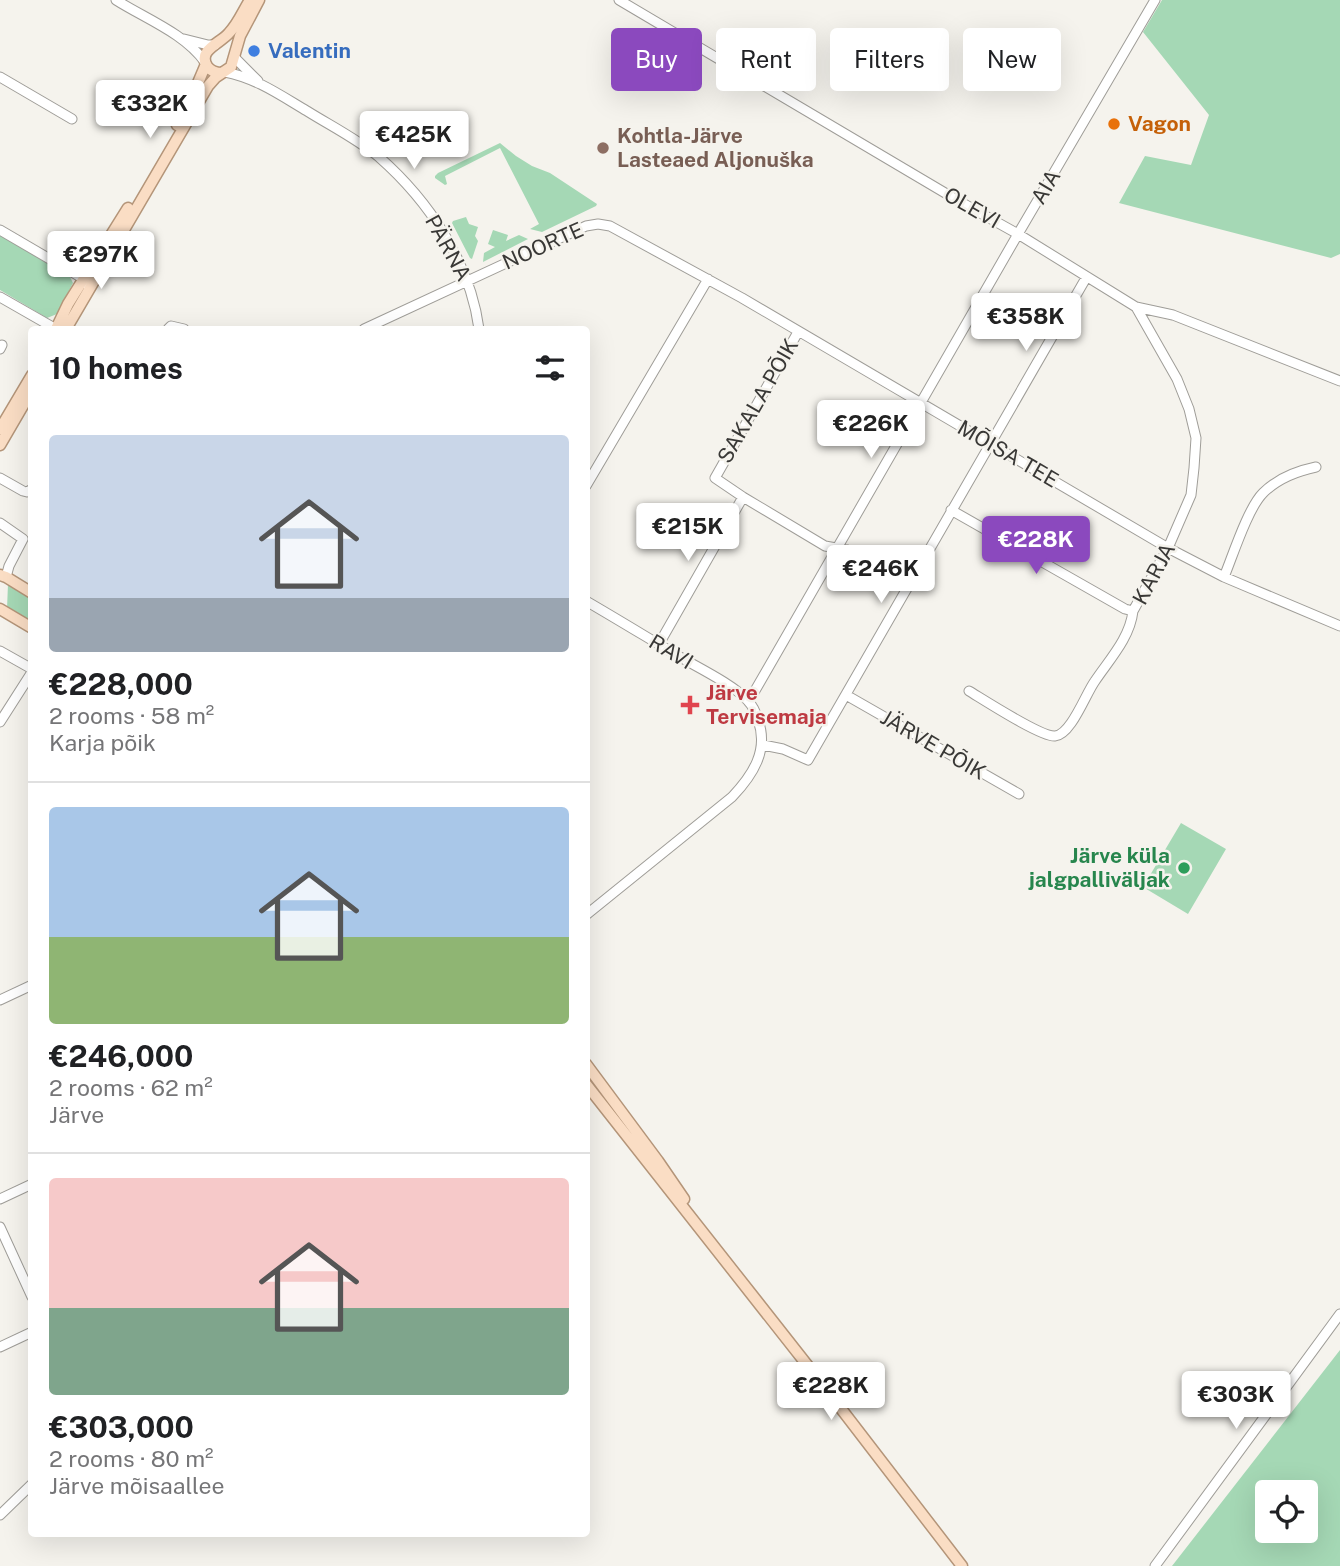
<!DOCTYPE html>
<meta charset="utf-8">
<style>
body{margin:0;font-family:"Public Sans",sans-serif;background:#f6f6f6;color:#202124;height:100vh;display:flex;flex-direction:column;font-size:26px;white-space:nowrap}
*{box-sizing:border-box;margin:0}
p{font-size:23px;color:#757577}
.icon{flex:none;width:38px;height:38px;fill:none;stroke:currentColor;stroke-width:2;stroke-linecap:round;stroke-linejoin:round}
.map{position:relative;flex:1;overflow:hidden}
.details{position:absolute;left:28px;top:326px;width:562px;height:1211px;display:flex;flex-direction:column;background:#fff;border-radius:7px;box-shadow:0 7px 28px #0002}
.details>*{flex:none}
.top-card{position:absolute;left:611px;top:28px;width:623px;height:63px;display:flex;gap:14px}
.buttons{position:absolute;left:1255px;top:1480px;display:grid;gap:14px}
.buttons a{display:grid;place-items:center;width:63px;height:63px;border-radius:7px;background:#fff;box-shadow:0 7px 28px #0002;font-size:35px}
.price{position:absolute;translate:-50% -60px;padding:0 16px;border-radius:7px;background:#fff;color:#222;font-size:23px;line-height:46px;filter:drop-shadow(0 2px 4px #0008)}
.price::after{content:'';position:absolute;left:50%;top:42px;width:21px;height:16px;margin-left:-10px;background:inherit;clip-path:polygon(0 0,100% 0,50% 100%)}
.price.current{background:#8b49be;color:#fff}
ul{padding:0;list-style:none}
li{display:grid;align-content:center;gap:14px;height:371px;padding:0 21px}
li+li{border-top:2px solid #e0e0e0}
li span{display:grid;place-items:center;height:217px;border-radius:7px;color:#555}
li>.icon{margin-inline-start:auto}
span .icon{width:126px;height:126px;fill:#fffc;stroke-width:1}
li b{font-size:30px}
h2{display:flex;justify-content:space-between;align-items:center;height:84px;padding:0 21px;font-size:30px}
.tag{padding:0 24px;border-radius:7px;background:#fff;box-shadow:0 7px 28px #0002;font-size:24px;line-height:63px}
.tag.current{background:#8b49be;color:#fff}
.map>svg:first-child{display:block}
</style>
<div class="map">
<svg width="1340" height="1566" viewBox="0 0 1340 1566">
<rect width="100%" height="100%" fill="#f5f3ed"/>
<!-- green -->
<path fill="#a5d8b5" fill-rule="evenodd" d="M1162 0H1340V254L1331 258 1119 203 1145 156 1191 165 1209 115 1143 32Z
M500 143 516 156 532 166 550 173 597 204 596 206 542 232 530 229 539 224 500 148 445 176 447 184 445 185 435 178V176L438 173Z
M466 217 469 224 478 227 475 236 478 241 472 259 470 258 452 223 453 221Z
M493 230 508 235 506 241 519 235 528 239 483 262 484 253 495 247 488 244Z
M0 235 69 275 73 283 57 314 47 318 0 290Z
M8 584 31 598V623L7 609Z
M1181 823 1226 849 1188 914 1143 887Z
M1340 1350V1566H1172ZM1267 1493H1306V1531H1267Z"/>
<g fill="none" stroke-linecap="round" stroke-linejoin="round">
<defs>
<path id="minor" d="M116 0C146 19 184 33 205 62
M619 0 957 200 1018 234 1136 307 1173 315 1340 381
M184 39 208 45H215
M234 57 258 81
M225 72C256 78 280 95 307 111 331 126 357 139 379 157 429 201 470 262 479 329
M0 77 72 119
M0 230 84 279 86 284
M0 297 56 329
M168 329 171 326 184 329
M364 329 586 226 598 224 610 226 742 298 1168 548 1224 577 1340 626
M798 332 715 478 743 497 825 546 847 550 909 586
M0 349 2 345
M0 478 23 491 27 492 32 489
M586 486 708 279
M951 510 1125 609 1133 611
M0 523 23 539 9 566 6 577
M1224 577C1233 555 1248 508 1263 493 1277 479 1297 471 1316 467
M586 601C617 619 648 638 680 657 699 668 734 685 748 701 753 706 756 713 758 720 769 750 753 775 732 797L586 915
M659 644 743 497
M0 651 32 669
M969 691C984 700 1041 737 1055 736 1071 735 1086 693 1095 681 1109 660 1130 638 1133 611L1168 548 1191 495 1194 468 1196 438 1189 409 1177 379 1136 307
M846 695 1019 794
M749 701 1018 234 1155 0
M0 722 32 672
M763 745 783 749 808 760 1086 278
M0 1000 32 985
M0 1199 32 1184
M0 1227 32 1297
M0 1347 32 1332
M0 1515 32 1484
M1155 1566 1340 1314"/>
<path id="major" d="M222 73C216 73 211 72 207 66 197 50 221 43 229 33 238 24 243 11 250 0
M177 125 195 90 206 64
M56 329 68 304 128 208
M66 329 208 86 216 77 231 67 240 36 259 0
M0 429 32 375
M0 445 32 390
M0 575 6 577 32 593
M0 609 32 628
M586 1064 658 1161 684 1199
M586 1084 819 1380 962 1566"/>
</defs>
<!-- minor casing -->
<use href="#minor" stroke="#9f9d98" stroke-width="11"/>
<!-- major casing -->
<use href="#major" stroke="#b49579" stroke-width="13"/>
<!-- minor -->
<use href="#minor" stroke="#fff" stroke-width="9"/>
<!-- major -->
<use href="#major" stroke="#faddc4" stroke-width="10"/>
</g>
<!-- markers -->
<circle fill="#3f7fe0" stroke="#f5f3ed" stroke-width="2.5" cx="254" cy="51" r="7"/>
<circle fill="#e8710a" stroke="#f5f3ed" stroke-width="2.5" cx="1114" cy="124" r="7"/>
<circle fill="#8d6e63" stroke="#f5f3ed" stroke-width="2.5" cx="603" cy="148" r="7"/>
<path fill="#e0444e" stroke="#f5f3ed" stroke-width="2.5" d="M686.5 694.5h7v7h7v7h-7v7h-7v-7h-7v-7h7z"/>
<circle fill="#2e9e5b" stroke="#f5f3ed" stroke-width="2.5" cx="1184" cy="868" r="7"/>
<g text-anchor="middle" stroke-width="5" stroke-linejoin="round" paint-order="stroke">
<!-- shop labels -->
<g font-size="21" font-weight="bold" fill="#366cbe" stroke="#f5f3ed" text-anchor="start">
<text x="268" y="58">Valentin</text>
</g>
<!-- food labels -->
<g font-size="21" font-weight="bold" fill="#c56008" stroke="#f5f3ed" text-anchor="start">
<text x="1128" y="131">Vagon</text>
</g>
<!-- education labels -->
<g font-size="21" font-weight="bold" fill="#785e54" stroke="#f5f3ed" text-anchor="start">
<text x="617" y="143">Kohtla-Järve<tspan x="617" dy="24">Lasteaed Aljonuška</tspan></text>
</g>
<!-- street labels -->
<g font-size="21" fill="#393836" stroke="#f5f3ed">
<text transform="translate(1046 187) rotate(-59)" y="7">AIA</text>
<text transform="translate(972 208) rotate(30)" y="7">OLEVI</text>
<text transform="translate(543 246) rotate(-24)" y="7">NOORTE</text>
<text transform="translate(448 248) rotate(61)" y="7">PÄRNA</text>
<text transform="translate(758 401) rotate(-60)" y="7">SAKALA PÕIK</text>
<text transform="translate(1008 454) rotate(30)" y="7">MÕISA TEE</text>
<text transform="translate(1154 574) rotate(-62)" y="7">KARJA</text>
<text transform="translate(671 652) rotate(31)" y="7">RAVI</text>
<text transform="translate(933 745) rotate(30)" y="7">JÄRVE PÕIK</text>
</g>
<!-- health labels -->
<g font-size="21" font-weight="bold" fill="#be3a42" stroke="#f5f3ed" text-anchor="start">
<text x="706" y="700">Järve<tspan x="706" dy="24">Tervisemaja</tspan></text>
</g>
<!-- leisure labels -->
<g font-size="21" font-weight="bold" fill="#27864d" stroke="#f5f3ed" text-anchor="end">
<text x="1170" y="863">Järve küla<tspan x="1170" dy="24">jalgpalliväljak</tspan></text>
</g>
</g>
</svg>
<div class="buttons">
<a><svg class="icon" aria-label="locate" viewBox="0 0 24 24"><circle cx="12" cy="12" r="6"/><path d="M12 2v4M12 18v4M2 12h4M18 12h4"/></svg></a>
</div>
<b class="price" style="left:150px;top:140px">€332K</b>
<b class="price" style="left:414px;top:171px">€425K</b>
<b class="price" style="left:101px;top:291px">€297K</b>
<b class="price" style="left:1026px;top:353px">€358K</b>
<b class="price" style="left:871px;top:460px">€226K</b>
<b class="price" style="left:688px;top:563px">€215K</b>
<b class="price current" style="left:1036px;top:576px">€228K</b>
<b class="price" style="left:881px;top:605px">€246K</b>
<b class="price" style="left:831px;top:1422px">€228K</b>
<b class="price" style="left:1236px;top:1431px">€303K</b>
<div class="top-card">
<a class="tag current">Buy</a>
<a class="tag">Rent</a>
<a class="tag">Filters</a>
<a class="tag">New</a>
</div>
<section class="details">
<h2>10 homes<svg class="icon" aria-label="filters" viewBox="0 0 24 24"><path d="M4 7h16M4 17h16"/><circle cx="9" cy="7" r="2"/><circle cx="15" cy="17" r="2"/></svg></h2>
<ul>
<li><span style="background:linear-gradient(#c9d6e8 75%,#9aa5b1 0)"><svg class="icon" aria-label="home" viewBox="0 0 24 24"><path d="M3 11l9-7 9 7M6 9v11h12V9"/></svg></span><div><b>€228,000</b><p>2 rooms · 58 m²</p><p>Karja põik</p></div></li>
<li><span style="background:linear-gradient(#a9c7e8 60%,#8fb573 0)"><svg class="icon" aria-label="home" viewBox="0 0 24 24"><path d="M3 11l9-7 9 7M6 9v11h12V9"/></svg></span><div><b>€246,000</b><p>2 rooms · 62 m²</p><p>Järve</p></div></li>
<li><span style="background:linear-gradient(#f6c9c9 60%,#7fa58c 0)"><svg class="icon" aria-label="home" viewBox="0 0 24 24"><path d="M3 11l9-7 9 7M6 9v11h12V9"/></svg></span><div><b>€303,000</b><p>2 rooms · 80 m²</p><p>Järve mõisaallee</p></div></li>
</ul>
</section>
</div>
